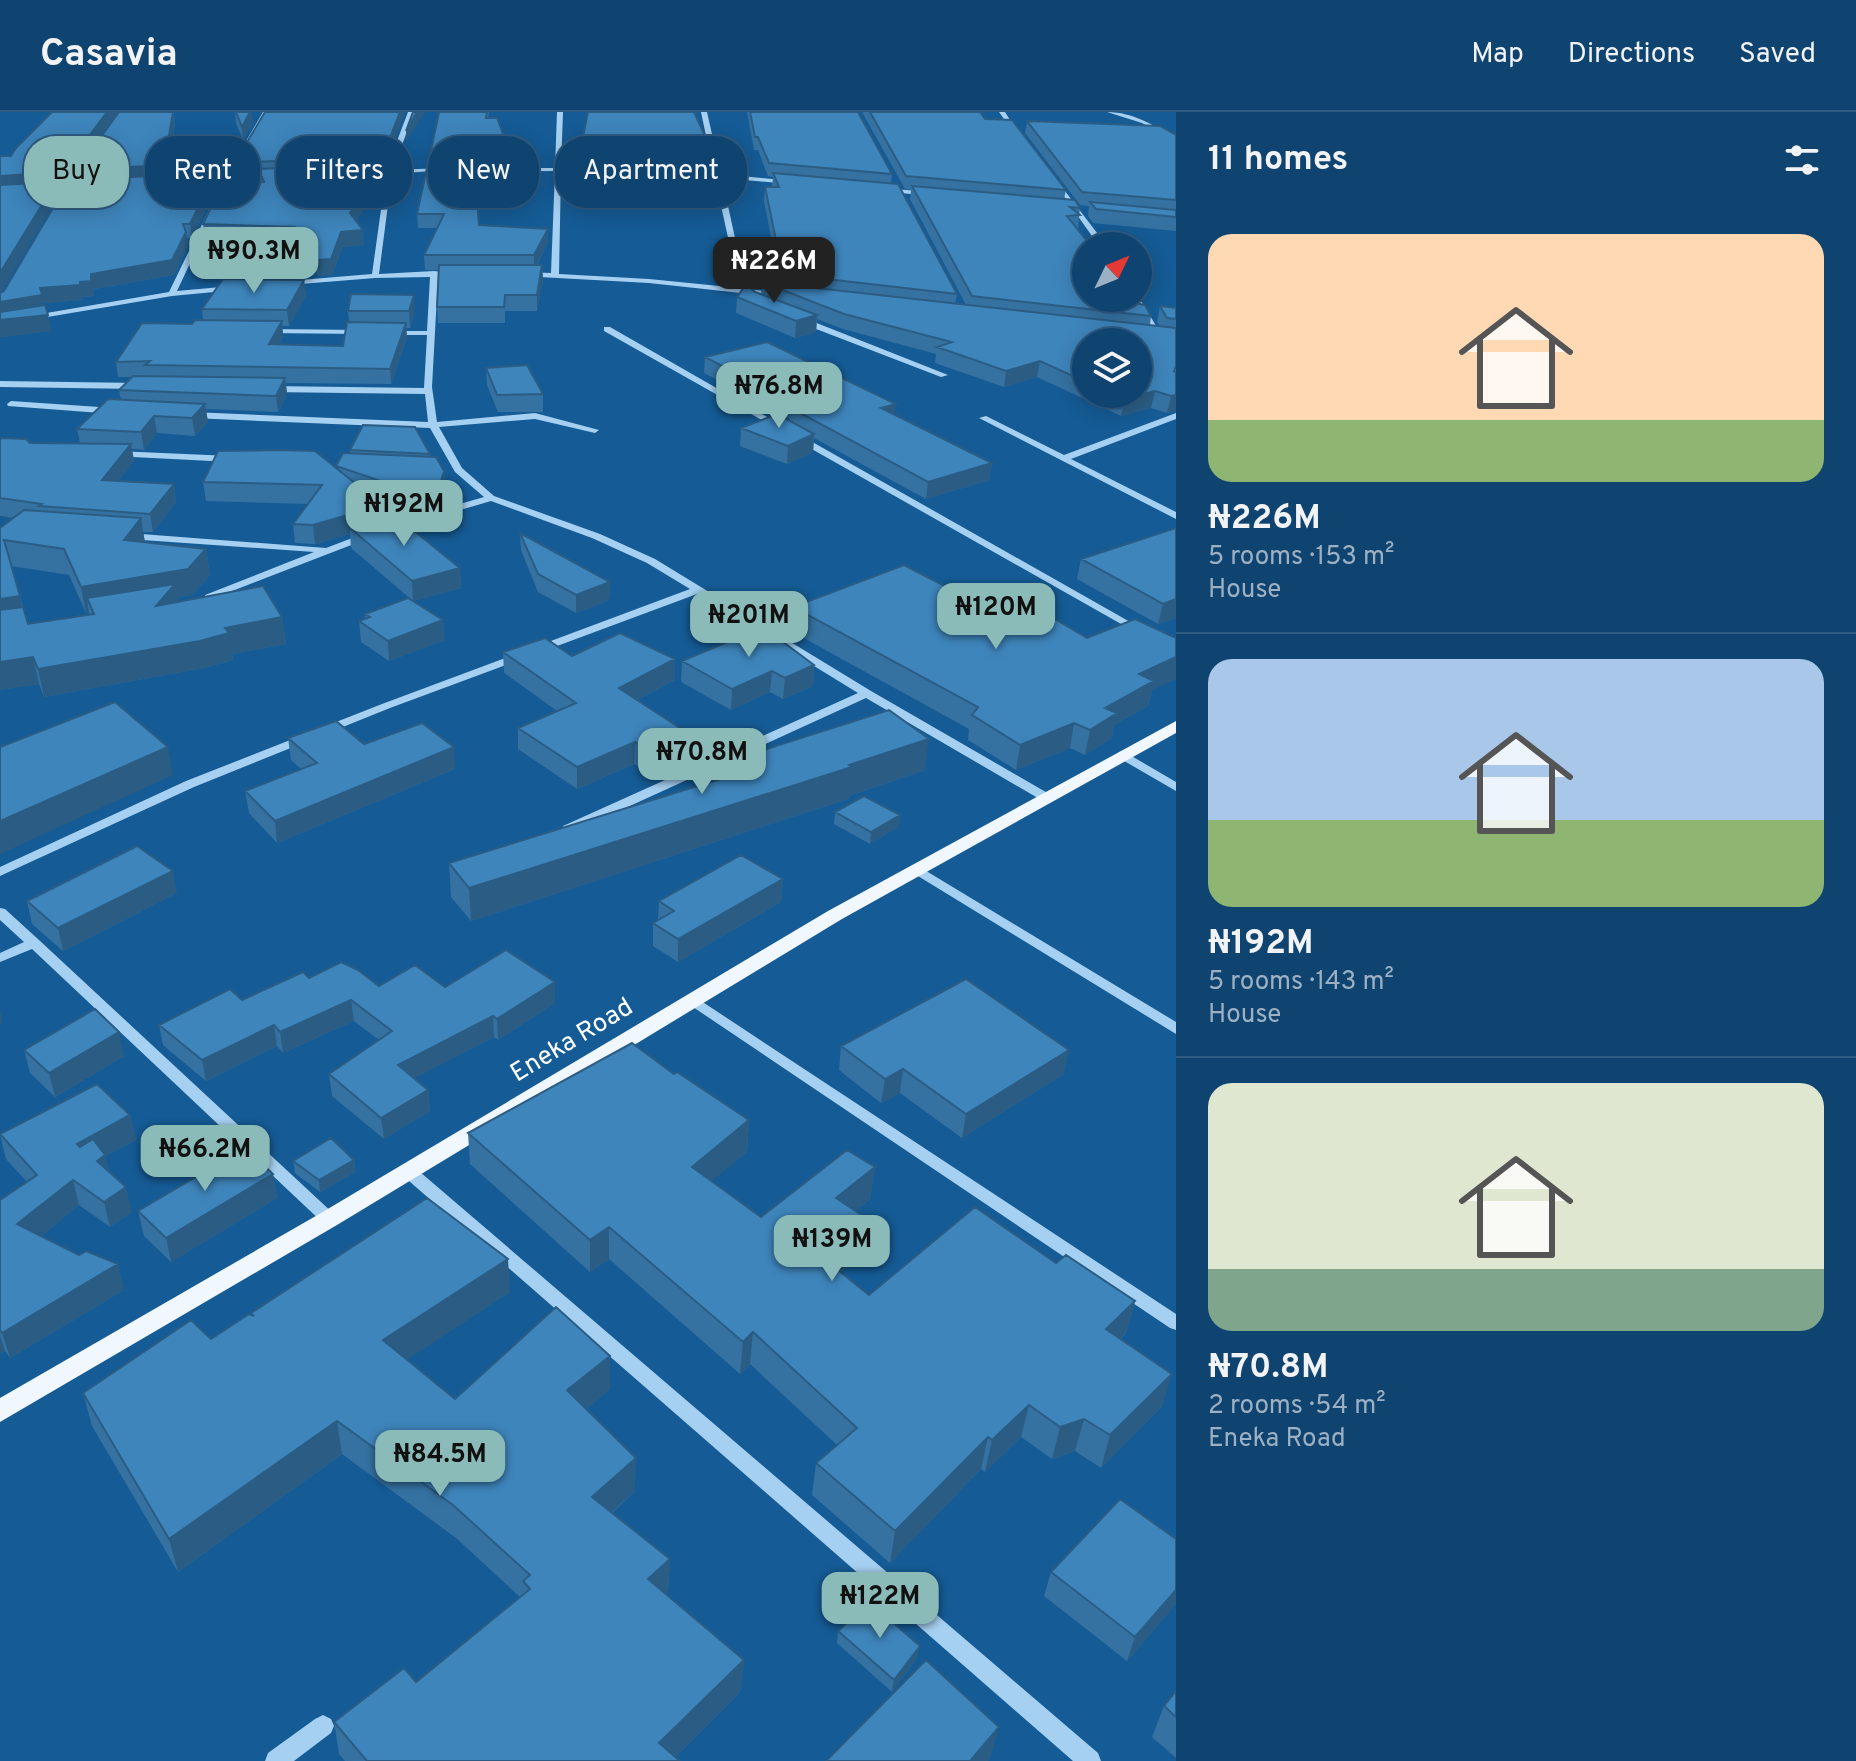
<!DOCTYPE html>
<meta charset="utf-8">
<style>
body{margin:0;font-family:Overpass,sans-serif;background:#194b75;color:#f1f3f6;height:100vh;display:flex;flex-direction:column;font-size:30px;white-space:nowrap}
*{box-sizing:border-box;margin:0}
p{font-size:26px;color:#9cb0c3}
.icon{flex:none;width:44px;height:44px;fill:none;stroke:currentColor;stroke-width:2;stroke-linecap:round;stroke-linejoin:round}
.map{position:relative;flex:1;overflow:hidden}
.panel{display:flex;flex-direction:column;background:#104470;width:680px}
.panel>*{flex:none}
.banner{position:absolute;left:24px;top:24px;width:760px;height:72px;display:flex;gap:16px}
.needle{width:52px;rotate:47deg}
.tools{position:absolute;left:1072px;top:120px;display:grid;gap:16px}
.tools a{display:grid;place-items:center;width:80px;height:80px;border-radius:50%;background:#104470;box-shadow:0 4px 20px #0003,0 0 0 2px #305c83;font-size:40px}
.price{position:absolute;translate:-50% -68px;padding:0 18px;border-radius:16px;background:#8bbbb9;color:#111;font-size:26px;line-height:52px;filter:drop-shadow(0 2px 4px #0008)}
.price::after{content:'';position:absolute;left:50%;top:48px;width:24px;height:18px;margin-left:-12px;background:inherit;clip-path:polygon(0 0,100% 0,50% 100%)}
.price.on{background:#222;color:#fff}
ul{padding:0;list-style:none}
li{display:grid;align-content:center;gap:16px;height:424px;padding:0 32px}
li+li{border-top:2px solid #305c83}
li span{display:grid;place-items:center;height:248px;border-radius:24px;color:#555}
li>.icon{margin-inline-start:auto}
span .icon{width:144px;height:144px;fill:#fffc;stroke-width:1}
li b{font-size:34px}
h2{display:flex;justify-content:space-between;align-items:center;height:96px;padding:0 32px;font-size:34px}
.tag{padding:0 28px;border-radius:32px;background:#104470;box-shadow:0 4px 20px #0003,0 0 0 2px #305c83;font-size:28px;line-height:72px}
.tag.on{background:#8bbbb9;color:#111}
header{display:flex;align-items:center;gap:48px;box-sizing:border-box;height:112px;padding:0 40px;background:#104470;border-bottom:2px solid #305c83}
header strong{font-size:38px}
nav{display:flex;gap:44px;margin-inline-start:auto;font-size:28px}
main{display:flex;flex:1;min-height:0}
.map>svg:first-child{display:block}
</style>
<header>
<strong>Casavia</strong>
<nav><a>Map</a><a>Directions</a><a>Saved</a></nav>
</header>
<main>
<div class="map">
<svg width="1176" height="1649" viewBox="0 0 1176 1649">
<rect width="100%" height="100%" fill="#155b95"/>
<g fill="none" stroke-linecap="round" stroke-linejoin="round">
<!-- minor -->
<path fill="#a6d0f1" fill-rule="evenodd" d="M263 0H269L231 65 279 62 281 65 229 69 224 74 221 72 222 69 148 74 145 72 225 65Z
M408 0H414L393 58 443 56 446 58 392 62 379 162 434 159 459 162 438 165 432 275 437 310 535 301 599 318 595 321 535 307 439 315 462 356 494 384 600 422 655 447 871 579 1051 683 1053 686 1051 689H1043L866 586 573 720H563L562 717 563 714 858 581 697 482 390 596 194 675 0 764V755L186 669 382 592 690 477 647 451 592 426 491 389 392 418H384V414L484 385 455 360 430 316 191 306 187 303 191 300 428 310 425 282 268 280 264 277 268 274 424 276 427 223H391L387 221 391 219H427L430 165 375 166 288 173 284 171 288 169 372 162 386 62 364 63 361 61 386 58Z
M557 0H563L561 56 638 55 714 62 701 0H707L721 62 792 69 790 72 722 66 746 177 778 180 782 182 781 184 750 181 747 184 741 181 649 171 521 164 520 162 524 160 551 161 555 59 476 60 473 58 476 56H555ZM561 59H638L715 66 739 176 649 167 559 162Z
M999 0H1005L1020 24H1016Z
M1107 0C1133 0 1155 14 1176 26V31L1142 11Z
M1051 66H1055L1107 134H1099Z
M883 76 930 80 933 82 930 84 881 79Z
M212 96 215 98 177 179 232 174H235V178L172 184 0 213V209L169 180 209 98Z
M1138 184 1164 227 1163 229H1157L1133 186H1138Z
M798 206H804L948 263 941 265 798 210Z
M604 215H610L783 314 776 316 604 219Z
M267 217 362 218 366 220 362 222 264 221V217Z
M0 269 140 271 144 274 140 277 0 275Z
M11 289 114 296 118 299 114 302 8 294 7 292Z
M1176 301V307L1071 347 1176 400V407L979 306 986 304 1064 343Z
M794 323H800L1146 519 1141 522 1137 521 794 327Z
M116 339 231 344 236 347 231 350 113 344V340Z
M368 420 372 421V425L209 488 205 487V483L314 440 128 427 123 424 128 421 326 436Z
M1123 639 1176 670V679L1119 646 1117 643 1119 640Z
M918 754 1176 910V922L913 761 911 758Z
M0 796 5 797 39 828 335 1103 337 1107 335 1111 329 1113 323 1111 32 837 0 850V841L24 830 0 808Z
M692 883 1176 1202V1218L1170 1216 687 891 685 888Z
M407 1052 413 1054 1098 1641 1101 1649H1073L401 1062 399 1058 401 1054Z
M323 1603 331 1607 334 1614 331 1621 294 1649H265L268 1641 315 1607Z"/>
<!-- major -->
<path fill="#f0f7ff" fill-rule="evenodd" d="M1176 609V621L842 807 337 1113 0 1310V1286L321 1101 828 799Z"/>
</g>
<!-- wall -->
<path fill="#3572a2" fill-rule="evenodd" d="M52 0H118L64 73 57 74 58 83 0 181 4 179 79 69 77 58 119 0H173L175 11 166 66 163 67 164 72 212 85 192 126H187L188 134 174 163 94 177V184L82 185 83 188 43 191 48 203 51 219 0 225V44H11Z
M235 0 253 11 243 28 236 11Z
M265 0H405L384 55H382L383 65 356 108 364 133 342 135 333 162 319 164 296 130 205 127 203 112 260 70 259 62H256L248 41 247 30Z
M439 0H489L488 6 511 42V53H492V63L478 64V71H476L479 113 548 117V131L537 153H542L543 168 537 199H505V211H438L437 195 439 158H425L424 143 437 116H418L417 102 430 51V43Z
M747 0H858L892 62 891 71 957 182 955 192 966 193 910 87 911 78 905 77 862 0H976L1066 78 1064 87 1080 96 1078 117 1120 189 1151 204 1150 213 1160 214 1157 210 1160 194 1176 196V299L1167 301 1151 296 1121 304 1037 265 1004 275 935 251 936 242 843 217 817 207 816 220 795 226 736 201 737 185 755 180 761 182 762 175 756 174 757 158 778 160 764 89 765 75H772L773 65 768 64 758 38H754ZM1086 230 1138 282H1086Z
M1027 9 1176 23V119L1093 111 1088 104 1089 94 1080 93 1025 21Z
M583 25 706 26V38L583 37Z
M304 168 306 184 289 214H282L283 224 279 232 343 234 349 210 348 199H415L410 216H406L407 226 391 272 286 271 287 282 278 300 206 297 208 310 195 324 157 321 144 338 132 337 134 349 118 369 174 372 176 390 153 420H143L145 430 206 437 210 463 192 483 177 486 178 490 282 505 286 532 232 542 233 548 204 556 44 585 39 572 0 578V416L14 406 0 404V326L30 331H80L77 317 121 288 119 278 133 265H118L116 250 192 212 203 208 202 197ZM11 454 69 463 86 501H89L90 502 28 512Z
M705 245 894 302 992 351 989 368 926 387 814 326 813 340 787 352 740 334 741 316 790 309V307L704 261Z
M486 256 543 282V300H498L487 273Z
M350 338 430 342V344L444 359 445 377 440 395 420 401 370 383 383 406 460 456 461 476 413 489 351 436 350 422 315 432 295 431 293 412 308 392 206 389 203 370 337 357 336 354 350 341Z
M1176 416V506L1158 512 1077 467 1081 447Z
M520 421 610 470 609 488 576 501 538 480 521 438Z
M793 495 1152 578 1148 594 1114 613 1112 626 1085 643 1070 636 1016 658 968 628 969 617 791 519Z
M365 502 443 508 444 528 389 549 361 530 359 509 365 507Z
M503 540 572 544 675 568 637 588 682 639 642 657 634 652 577 677 518 637V616L557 599 504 561Z
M682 549 814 553 813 574 783 587 770 580 731 598 681 570Z
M288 626 364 632 455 657 277 731 249 701 245 679 301 657 291 648Z
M748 643 925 658 849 684 848 687 471 809 451 785 449 751 747 659Z
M835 700 900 703 899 714 870 732 834 712Z
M783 767 781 790 678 850 653 834V811L658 808 659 789Z
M177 781 63 839 32 812 27 789Z
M309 866 379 874 445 875 555 891 498 928 494 925 414 966 428 978 430 999 384 1027 332 984 329 962 379 928 354 909 283 941 277 934 206 969 163 933 159 913 242 888Z
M841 934 1064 962 962 1026 900 981 881 991 839 958Z
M24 938 124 944 55 985 30 961Z
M674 962 749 1008 747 1040 711 1069 761 1105 875 1055 870 1087 855 1099 869 1108 865 1140 841 1160 869 1183 1056 1151 1135 1189 1126 1221 1121 1227 1162 1294 1101 1356 1075 1339 1052 1347 1021 1325 985 1360 981 1357 890 1451 812 1383 816 1351 837 1333 750 1252 740 1262 609 1147 590 1160 470 1052 468 1021Z
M130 1003 136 1028 105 1044 109 1060 132 1100 110 1115 79 1093 41 1124 124 1178 10 1246 5 1239 0 1242V1088L27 1070 6 1047 0 1023Z
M354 1048 355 1060 320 1080 295 1061 293 1049Z
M273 1062 277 1086 171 1150 144 1124 138 1099Z
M510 1180 407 1247 455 1287 610 1277 586 1297 635 1379 612 1401 670 1447 668 1480 666 1482 744 1548 740 1580 675 1645 680 1649H345L339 1642 334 1610 416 1570 520 1485 456 1426 342 1342 178 1460 92 1314 83 1281 211 1227 251 1203V1201Z
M1176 1427V1492L1127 1549 1044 1484 1051 1460Z
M838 1519 917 1546 892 1580 837 1531Z
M1176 1579V1646L1152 1625 1164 1594Z"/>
<!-- shaded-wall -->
<path fill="#2b5d84" d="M107 0H118L64 73 57 74 58 83 0 181V64Z
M173 0 175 11 166 66 163 67 165 77 79 72 77 58Z
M250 0H252L253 11 243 28 242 15Z
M400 0H405L384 55 383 44Z
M417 0H425L406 30V19Z
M492 49V63L478 64 477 51Z
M382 51 383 65 352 116 350 101Z
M210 71 212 85 192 126 190 112Z
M548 117V131L534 158V143Z
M363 118 364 133 342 135 333 162 319 164 317 148 341 120Z
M186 120 188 134 174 163 94 177V184L82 185 83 188 43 191 45 198 0 206V190L40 176 80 170 91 162Z
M542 153 543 168 537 199V183Z
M304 168 306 184 289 214 287 198Z
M414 183 415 199 410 216 409 199Z
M48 203 51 219 0 225V208Z
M817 203 816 220 795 226 796 209Z
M282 209 283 224 271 247 269 232Z
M406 211 407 226 391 272 390 257Z
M1040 249 1037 265 1004 275 1006 259Z
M285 266 287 282 278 300 276 284Z
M1155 279 1151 296 1121 304 1125 287Z
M1176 283V299L1167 301 1171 284Z
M205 292 208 310 195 324 192 306Z
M896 292 894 308 881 296Z
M154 304 157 321 144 338 141 320Z
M814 322 813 340 787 352 788 334Z
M131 332 134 349 105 385 102 368Z
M992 351 989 368 926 387 928 370Z
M444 359 445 377 440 395 420 401 419 382Z
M174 372 176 390 153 420 150 402Z
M382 393 383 412 350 416V422L315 432 313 413Z
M141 406 145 431 124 428Z
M206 437 210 463 192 483 177 486 179 498 156 494 87 486 89 501H86L81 475Z
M460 456 461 476 413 489 412 469Z
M610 470 609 488 576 501V483Z
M20 484 25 510 0 514V487Z
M1176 487V506L1158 512 1163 492Z
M282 505 286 532 232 542 233 548 204 556 44 585 38 557 225 516Z
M443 508 444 528 389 549 388 529Z
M33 545 39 572 0 578V550Z
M1176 545V567L1152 578 1148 594 1114 613 1112 626 1085 643 1090 618 1105 596 1139 562Z
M675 547V568L619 597V576Z
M814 553 813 574 783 587 785 566Z
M772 559 770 580 731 598 732 577Z
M1074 611 1070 636 1016 658 1020 633Z
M683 618 682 639 642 657V635Z
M929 627 925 658 849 684 848 687 471 809 469 776Z
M635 630 634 652 577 677V655Z
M168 635 173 663 0 742V709Z
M454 635 455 657 277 731 275 709Z
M900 703 899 714 870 732 871 720Z
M173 759 177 781 63 839 58 816Z
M783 767 781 790 678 850V827Z
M555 870V891L498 928 497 907Z
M351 888 354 909 283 941 280 920Z
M0 898 3 911 0 912Z
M493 904 494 925 400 974 398 953Z
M274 913 277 934 206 969 202 948Z
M119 920 124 944 55 985 49 961Z
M1069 938 1064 962 962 1026 966 1002Z
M903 957 900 981 881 991 885 967Z
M428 978 430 999 384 1027 381 1006Z
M130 1003 136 1028 105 1044 111 1068 77 1032Z
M749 1008 747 1040 690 1087 692 1055Z
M354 1048 355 1060 320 1080 319 1068Z
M875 1055 870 1087 832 1118 836 1086Z
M273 1062 277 1086 171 1150 166 1126Z
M73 1068 79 1093 25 1137 17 1112Z
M126 1075 132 1100 110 1115 104 1090Z
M869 1108 865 1140 819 1178 823 1146Z
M609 1115V1147L590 1160V1128Z
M508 1147 510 1180 387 1261 383 1228Z
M118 1152 124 1178 10 1246 2 1221Z
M1135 1189 1126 1221 1097 1249 1106 1217Z
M753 1220 750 1252 740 1262 743 1230Z
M0 1223 5 1239 0 1242Z
M610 1244V1277L568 1312 567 1278Z
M1172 1262 1162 1294 1101 1356 1110 1323Z
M1029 1293 1021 1325 985 1360 992 1328Z
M1084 1307 1075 1339 1052 1347 1060 1315Z
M337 1309 342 1342 178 1460 169 1427Z
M988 1325 981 1357 890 1451 895 1419Z
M636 1346 635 1379 592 1418V1385Z
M670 1447 668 1480 647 1500 648 1467Z
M1176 1478V1492L1127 1549 1135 1525Z
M920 1534 917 1546 892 1580 894 1568Z
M744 1548 740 1580 671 1649 659 1631Z
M999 1615 990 1647 988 1649H970Z"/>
<!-- building -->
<path fill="#3e85bc" stroke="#2b5d84" stroke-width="2" d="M52 0H107L62 60 0 64V44H11L16 36Z
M119 0H173L164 53 77 58Z
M236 0H250L242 15Z
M265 0H400L383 44 255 50 247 30Z
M413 0H417L406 19Z
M439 0H487L486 6H497L511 42 430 43Z
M588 0H694L706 26 583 25Z
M750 0H858L892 62 769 51 758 25H755Z
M870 0H980L985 7 1012 8 1066 78 906 64Z
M1027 9 1160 14 1176 23V88L1082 80Z
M492 49 477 51 478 58H475L479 113 548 117 534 143H424L444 102H417L428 51Z
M382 51 350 101 363 118 341 120 331 147 317 148 295 115 203 112 223 71 264 70 259 57Z
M773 61 898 72 957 182 783 162 765 75H779Z
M163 63 161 72 210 71 190 112H183L186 120 172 148 91 162V169L80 170V173L40 176 42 183 0 190V181L4 179 69 69Z
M56 70 0 161V73Z
M912 74 1075 88 1080 96 1070 95 1080 103 1067 104 1091 134H1086V186H1118L1117 188 1145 193 1151 204 972 184Z
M1090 90 1176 98V105L1096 97Z
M769 142 779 161 757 158Z
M439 153H542L537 183H505L504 195H437Z
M223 167 304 168 287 198 202 197Z
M762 170 1176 216V254L1174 259 1176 260V283L1171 284 1155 279 1125 287 1113 282H1138V230H1086V270L1040 249 1006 259 937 235 952 230 844 202Z
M746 172 755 180 817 203 796 209 737 185Z
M351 182 414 183 409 199H348Z
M45 193 48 203 0 208V200Z
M1160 194 1176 196V207L1167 206Z
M195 208 282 209 269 232 302 233 343 234 347 210 406 211 390 257 145 253 150 249 116 250 142 211 192 212Z
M767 230 896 292 881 296 992 351 928 370 791 296 798 294 705 245Z
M527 253 543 282 497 283 486 256Z
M133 264 285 266 276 284 119 278Z
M108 287 205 292 192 306 154 304 141 320 77 317Z
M777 302 814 322 788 334 741 316Z
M363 313 415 315 430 342 350 338Z
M0 326 26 327 30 331 131 332 102 368 174 372 150 402 39 394 42 392 0 386Z
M279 338 315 339 382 393 313 413 293 412 322 373 203 370 218 339Z
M343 341 436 345 444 359 439 376 419 382 336 354Z
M24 398 141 406 124 428 206 437 188 457 81 475 64 437 4 428 20 484 0 487V416Z
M393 402 460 456 412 469 350 416Z
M1176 416V487L1163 492 1081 447Z
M520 421 610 470 576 483 538 462Z
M904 453 962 483 996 472 1087 526 1135 507 1176 526V545L1139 562 1154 569 1105 596 1117 601 1090 618 1074 611 1020 633 972 603 978 595 793 495Z
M175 472 156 494 263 474 282 505 225 516 229 521 200 529 38 557 33 545 0 550V498L23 495 28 512 94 502 87 486Z
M408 486 443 508 388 529 359 509 370 505 365 502Z
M763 515 814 553 785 566 772 559 732 577 682 549Z
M620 521 675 547 619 576 683 618 642 635 635 630 577 655 518 616 576 591 503 540 545 526 572 544Z
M115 590 168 635 0 709V635Z
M889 598 929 627 849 653 852 655 469 776 449 751 762 654 748 643Z
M336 609 364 632 422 611 454 635 275 709 245 679 317 651 288 626Z
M864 684 900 703 871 720 835 700Z
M137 734 173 759 58 816 27 789Z
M741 743 783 767 678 827 653 811 674 799 659 789Z
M506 838 555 870 497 907 493 904 398 953 428 978 381 1006 329 962 392 919 351 888 280 920 274 913 202 948 159 913 230 877 242 888 303 860 309 866 341 850 358 858 379 874 415 853 445 875Z
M966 867 1069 938 966 1002 903 957 885 967 841 934Z
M95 897 119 920 49 961 24 938Z
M632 931 674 962 677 960 749 1008 692 1055 761 1105 847 1038 875 1055 836 1086 869 1108 823 1146 869 1183 975 1095 1056 1151 1066 1143 1135 1189 1106 1217 1172 1262 1110 1323 1084 1307 1060 1315 1029 1293 992 1328 988 1325 895 1419 816 1351 857 1316 753 1220 743 1230 609 1115 590 1128 468 1021Z
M97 972 130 1003 77 1032 80 1035 93 1027 105 1043 97 1049 126 1075 104 1090 73 1068 17 1112 79 1143 86 1139 118 1152 2 1221 0 1218V1088L37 1063 0 1022Z
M331 1026 354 1048 319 1068 293 1049Z
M245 1036 273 1062 166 1126 138 1099Z
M427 1086 508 1147 383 1228 455 1287 556 1195 610 1244 567 1278 636 1346 592 1385 670 1447 648 1467 744 1548 659 1631 680 1649H367L334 1610 404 1556 416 1570 530 1477 523 1469 530 1463 453 1393 337 1309 169 1427 83 1281 191 1208 211 1227 249 1202 254 1204 251 1201Z
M1120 1387 1176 1427V1478L1135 1525 1051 1460Z
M869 1490 920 1534 894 1568 838 1519Z
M926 1548 999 1615 970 1649H826Z
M1176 1579V1605L1164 1594Z"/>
<g text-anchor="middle" stroke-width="6" stroke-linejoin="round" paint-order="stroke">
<!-- street labels -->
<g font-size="26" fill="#fff" stroke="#155b95">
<text transform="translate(571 927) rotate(-31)" y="9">Eneka Road</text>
</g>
</g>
</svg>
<div class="tools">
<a><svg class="needle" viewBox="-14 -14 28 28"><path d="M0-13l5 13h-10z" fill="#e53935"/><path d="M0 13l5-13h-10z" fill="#9cb0c3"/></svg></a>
<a><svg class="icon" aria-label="layers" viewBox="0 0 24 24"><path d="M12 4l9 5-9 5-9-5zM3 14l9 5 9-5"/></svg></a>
</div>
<b class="price" style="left:254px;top:183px">₦90.3M</b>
<b class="price on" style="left:774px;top:193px">₦226M</b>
<b class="price" style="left:779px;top:318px">₦76.8M</b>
<b class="price" style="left:404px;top:436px">₦192M</b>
<b class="price" style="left:996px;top:539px">₦120M</b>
<b class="price" style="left:749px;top:547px">₦201M</b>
<b class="price" style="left:702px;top:684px">₦70.8M</b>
<b class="price" style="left:205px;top:1081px">₦66.2M</b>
<b class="price" style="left:832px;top:1171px">₦139M</b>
<b class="price" style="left:440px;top:1386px">₦84.5M</b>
<b class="price" style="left:880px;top:1528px">₦122M</b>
<div class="banner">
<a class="tag on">Buy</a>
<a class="tag">Rent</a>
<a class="tag">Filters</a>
<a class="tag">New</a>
<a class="tag">Apartment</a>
</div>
</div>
<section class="panel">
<h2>11 homes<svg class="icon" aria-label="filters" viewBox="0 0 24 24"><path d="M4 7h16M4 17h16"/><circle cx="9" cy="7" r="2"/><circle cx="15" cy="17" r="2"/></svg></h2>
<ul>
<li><span style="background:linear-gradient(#ffd9b3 75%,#8fb573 0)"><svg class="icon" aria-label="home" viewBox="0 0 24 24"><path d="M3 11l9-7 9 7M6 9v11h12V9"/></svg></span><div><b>₦226M</b><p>5 rooms · 153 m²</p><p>House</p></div></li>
<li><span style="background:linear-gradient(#a9c7e8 65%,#8fb573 0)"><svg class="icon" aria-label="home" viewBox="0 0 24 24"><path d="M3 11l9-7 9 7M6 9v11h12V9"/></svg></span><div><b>₦192M</b><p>5 rooms · 143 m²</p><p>House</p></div></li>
<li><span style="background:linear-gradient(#dfe7d0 75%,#7fa58c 0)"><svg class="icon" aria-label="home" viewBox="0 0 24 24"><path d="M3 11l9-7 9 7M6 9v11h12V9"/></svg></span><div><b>₦70.8M</b><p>2 rooms · 54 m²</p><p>Eneka Road</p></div></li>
</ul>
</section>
</main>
